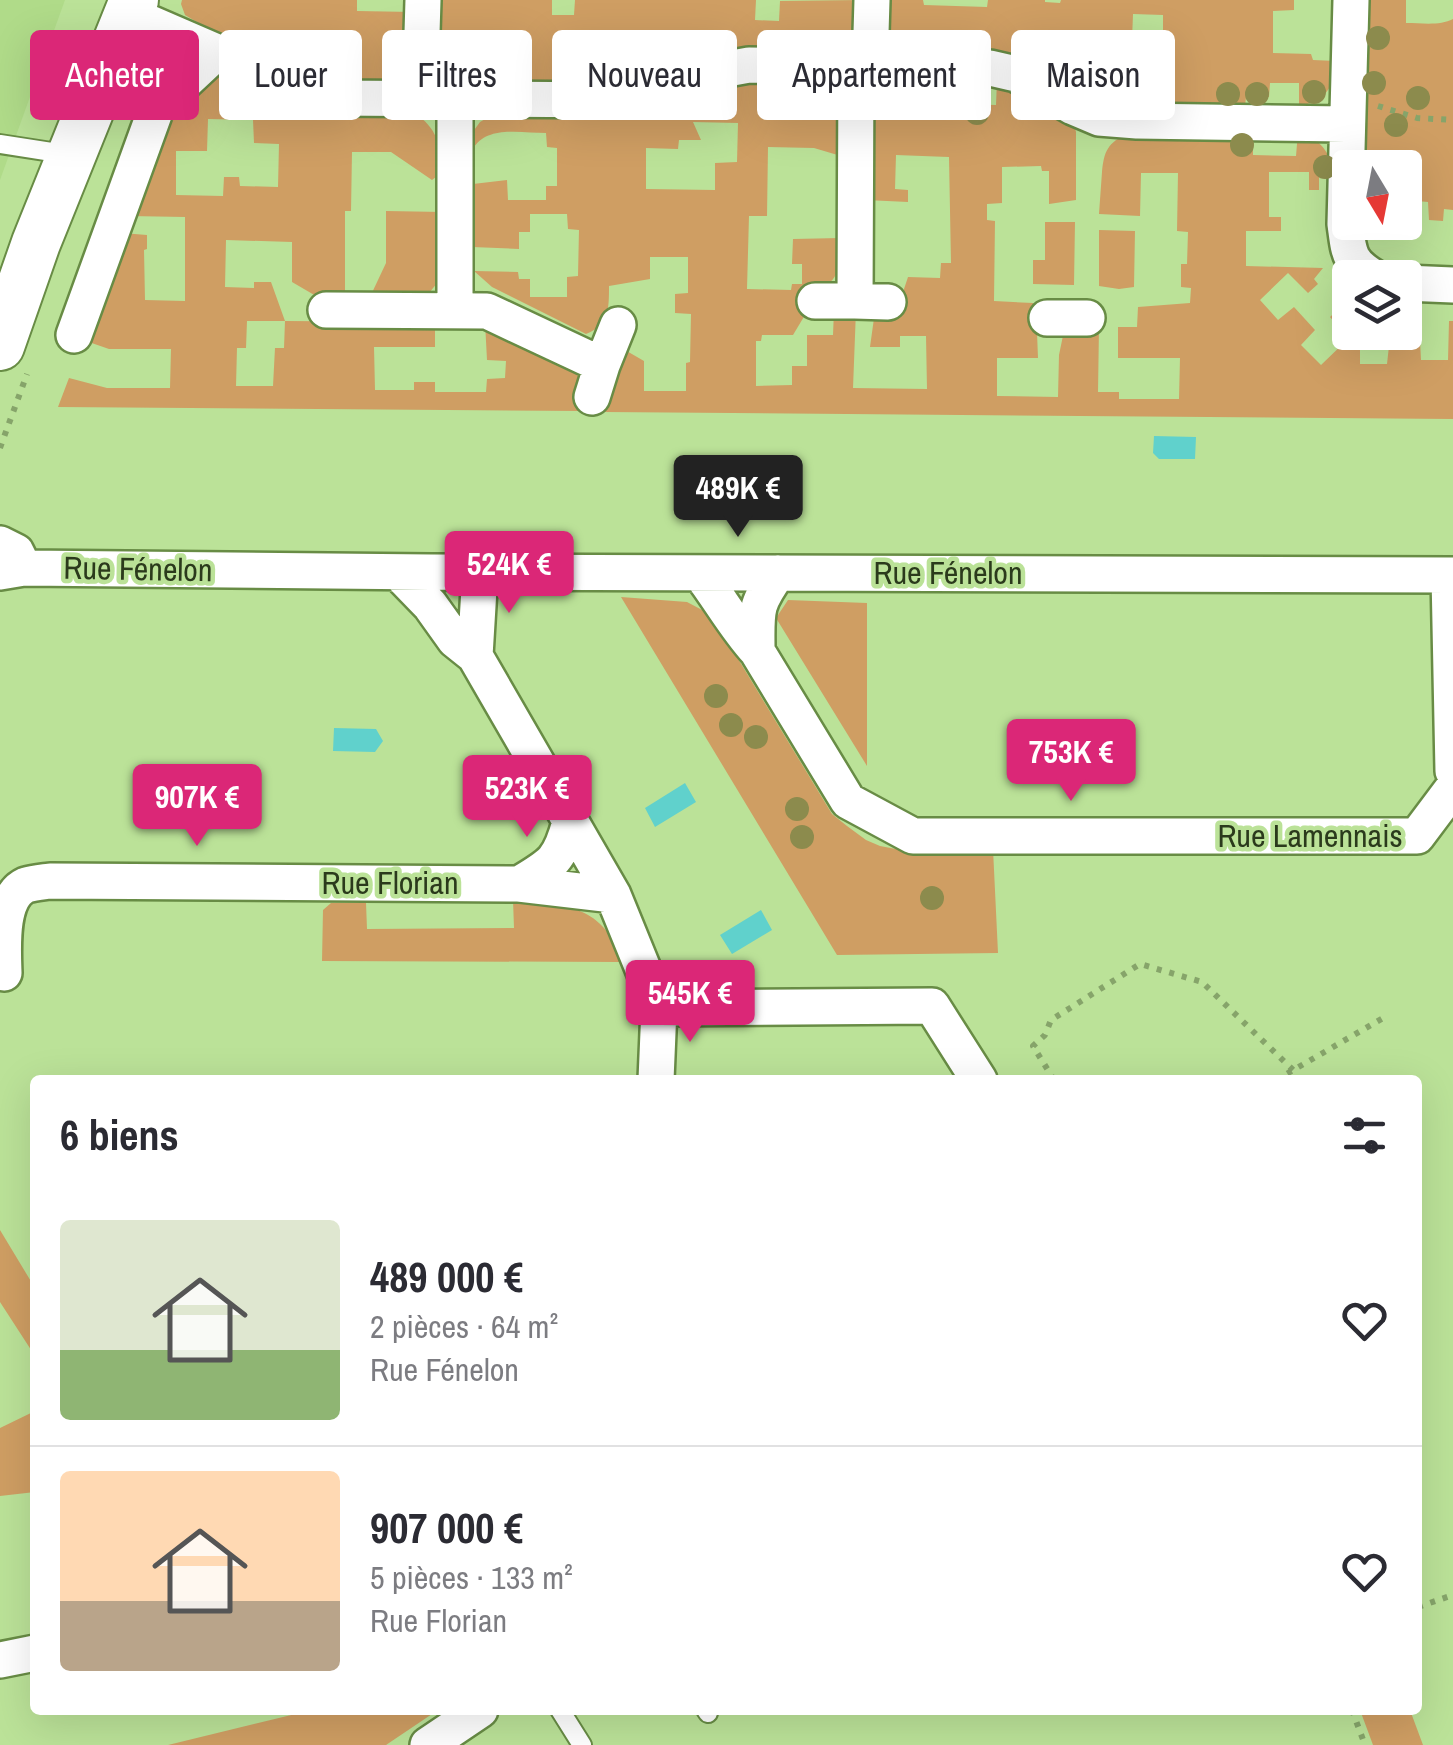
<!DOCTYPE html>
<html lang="fr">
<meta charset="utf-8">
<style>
body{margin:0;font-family:"Archivo Narrow",sans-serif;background:#f7f7f7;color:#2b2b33;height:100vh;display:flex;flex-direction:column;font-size:38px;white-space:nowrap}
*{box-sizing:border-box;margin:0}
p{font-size:32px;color:#7c7c81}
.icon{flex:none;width:55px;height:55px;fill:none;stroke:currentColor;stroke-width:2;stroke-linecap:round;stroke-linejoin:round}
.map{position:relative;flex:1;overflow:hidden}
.sheet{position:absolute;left:30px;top:1075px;width:1392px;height:640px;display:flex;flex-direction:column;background:#fff;border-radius:10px;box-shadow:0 10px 40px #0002}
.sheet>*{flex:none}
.guide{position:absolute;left:30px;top:30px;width:1395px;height:90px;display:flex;gap:20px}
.needle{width:65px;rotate:170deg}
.controls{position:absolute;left:1332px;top:150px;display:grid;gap:20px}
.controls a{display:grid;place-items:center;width:90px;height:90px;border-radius:10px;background:#fff;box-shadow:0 10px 40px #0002;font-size:50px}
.price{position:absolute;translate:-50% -85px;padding:0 22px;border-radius:10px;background:#db2777;color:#fff;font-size:32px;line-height:65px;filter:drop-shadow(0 2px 5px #0008)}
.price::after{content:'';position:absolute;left:50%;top:60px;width:30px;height:22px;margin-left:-15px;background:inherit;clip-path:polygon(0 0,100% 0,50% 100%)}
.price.current{background:#222;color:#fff}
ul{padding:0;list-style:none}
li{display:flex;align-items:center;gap:30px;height:250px;padding:0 30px}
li+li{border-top:2px solid #e1e1e2}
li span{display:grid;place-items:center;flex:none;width:280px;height:200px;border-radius:10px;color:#555}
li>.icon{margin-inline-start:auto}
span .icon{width:120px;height:120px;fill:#fffc;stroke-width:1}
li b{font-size:42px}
h2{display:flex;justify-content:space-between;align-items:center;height:120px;padding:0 30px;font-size:42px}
.chip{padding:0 35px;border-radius:10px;background:#fff;box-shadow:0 10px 40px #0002;font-size:35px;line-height:90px}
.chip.current{background:#db2777;color:#fff}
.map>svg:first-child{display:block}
</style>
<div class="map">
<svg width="1453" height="1745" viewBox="0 0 1453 1745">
<rect width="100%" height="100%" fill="#bbe298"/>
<!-- built -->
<path fill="#b0db89" d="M0 0H65L0 180Z"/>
<!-- green -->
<path fill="#cf9e63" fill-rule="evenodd" d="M182 0H357V11L413 12C408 62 418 82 359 86L358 75 341 76V86L276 69 185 15 181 4Z
M433 0H552V15H574L575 0H756L755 20 779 21 780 1 861 0C858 27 863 42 834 52L639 89 638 63H581V87L456 85 441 80 432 66Z
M883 0H923L924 5 987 7 988 0H1045V2L1060 3 1061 0H1294V10L1273 11V53L1311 54 1313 60 1336 61C1333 90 1327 98 1299 107V83H1270L1269 97H1246L1245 107 1133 108 906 54C882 40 886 25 883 0ZM1133 14 1163 15V56H1169L1168 70 1126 69V89L1096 88 1098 40H1132Z
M1363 0H1406V23C1422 23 1440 26 1453 19V210L1444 209 1443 221 1429 220 1428 202 1405 200V168H1358Z
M173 55 412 112C436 125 443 147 441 173L432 180 391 152H352L351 211H345V297L316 296 292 282V242L226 240 225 287 254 288V282H271L285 321 435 322V347H374L375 390H414V382H435V392H486L487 379 505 378 506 361 487 360 485 322 576 371 583 388 582 411 58 407 69 378 107 388H170L171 349H109L83 340 122 233 147 235V249L144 250 145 300 185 301V217L129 216 139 118 162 56ZM208 119 253 120 254 143 279 144 278 187 240 186 239 177H224L223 196 176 195V151H207ZM247 321H285L284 348H275L273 386H236L237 348H246Z
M803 78C848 93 841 116 841 156L814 148 768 147 767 216H749L747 289 791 290 792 284H802V264H792L793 239 840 238C840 271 840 290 800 289V309L808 310 793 335H762L761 341H756V386L792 385V366H807V335H833L834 310H856L853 388 927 389 926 336H900V347H870L875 311H903L904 289 908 277 940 278 941 263H951L949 157 896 155 895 189 908 190V202L866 200C866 143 853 91 925 79L926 90H942V79L951 80 952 104 996 105 997 80 1074 124 1076 132V200L1049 204V171H1042L1041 166 1002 167V203L987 204V220L995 221 994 301 1033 303 1036 307 1038 358H997V396L1058 397 1059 355 1065 326 1099 327 1098 392H1119V399H1179L1180 358H1118V327H1137L1138 307 1190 303 1191 288 1181 287V264H1187L1188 232 1177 231 1178 173H1141L1140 216 1099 214C1100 200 1101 186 1102 172 1104 151 1108 142 1128 134L1253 132V155L1296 156 1298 132C1317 138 1325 146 1333 165L1319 166V190H1309V172H1269V217H1281V231H1246V266L1323 268 1314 279 1318 284 1308 293 1288 273 1260 300 1278 320 1294 307 1315 330 1301 345 1321 365 1349 338 1330 317 1350 298V332L1360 333V364H1387L1389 346H1403L1404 340H1420L1421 360H1448L1449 321H1453V419L604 412 605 393 618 346 644 361V391H686V363L690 362 691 314 675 313V294L688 293V257H650V279L609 286C609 309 609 325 586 334L492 287 474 271 518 272 519 279H530V297H567V277L578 276 579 230 568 229 567 214H530V232H519V249L472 247 473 184 507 180 508 200H546V186H557V148L547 147 546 133C522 133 486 125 473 149L472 133 480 122 494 114 720 82ZM693 122 738 123 737 162 715 163V190L646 189V148L678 149 679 140H701Z
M386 211 443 212 438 282 429 293 416 298 370 297 386 263Z
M1045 222H1075L1074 285 1033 284V260H1045Z
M1099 230 1135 231 1134 287 1119 289 1099 286Z
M621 597 687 602 706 612 720 629 832 814 847 826 866 840 880 846 901 850 993 849 998 953 837 955Z
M788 600 867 603V766L776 618Z
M513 900C562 903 608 906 620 962L322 961 323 910 331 903H366L367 929 514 928Z
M0 1230 35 1288V1356L0 1302Z
M35 1411V1492L0 1496V1428Z
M312 1710H438L386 1745H168Z
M1360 1710H1410L1423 1745H1373Z"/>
<!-- water -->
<path fill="#60d1cc" d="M1154 436 1196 437 1195 459H1159L1153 453Z
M334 728 376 729 383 741 375 752 333 751Z
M685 783 696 802 655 827 645 808Z
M761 910 772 930 732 954 720 935Z"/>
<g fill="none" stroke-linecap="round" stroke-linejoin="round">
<defs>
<path id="lane" d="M0 144 71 155
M560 1710 582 1745
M706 1710 708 1713"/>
<path id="street" d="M1351 0 1345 224C1349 253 1348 262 1375 278
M129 14 217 52 280 85 333 98 638 100 672 95 716 71 749 65 990 68 1016 74 1073 107 1099 118 1137 121 1346 124
M856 66 855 301 888 302
M870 66 872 0
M420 99 423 0
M455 100V310
M1405 283 1453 285
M815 301H855
M326 310 487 311 602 365 618 325
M1047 318H1087
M74 335 156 109 217 52
M592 397 602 365
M0 544 16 552 24 568
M0 572 24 568 431 572 1453 575
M398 572 430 605 455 640 475 656 613 895 659 1008 656 1080
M700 573C720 599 735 627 757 651 757 611 754 606 778 573
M1449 575 1453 771
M757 651 848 801 913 836H1417L1453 788
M475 656 480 572
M519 884C553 864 560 860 570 822
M4 973C3 945 0 897 26 885 33 883 43 882 50 881L519 884 613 895
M659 1008 932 1006 979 1080
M0 1660 35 1653
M428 1745 480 1710"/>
<path id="secondary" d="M0 346 36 243 134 0"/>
</defs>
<!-- lane casing -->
<use href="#lane" stroke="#688c45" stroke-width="22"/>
<!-- street casing -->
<use href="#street" stroke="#688c45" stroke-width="40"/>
<!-- secondary casing -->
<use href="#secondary" stroke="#688c45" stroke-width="52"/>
<!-- path -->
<path stroke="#86a46a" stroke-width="6" stroke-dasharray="5 8" stroke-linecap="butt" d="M1378 106 1417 118 1453 120
M0 448 27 374
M1054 1080 1033 1046 1045 1035 1051 1020 1140 964 1202 982 1293 1070
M1276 1080 1385 1017
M1418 1607 1453 1595
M1352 1710 1365 1745"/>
<!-- lane -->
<use href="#lane" stroke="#fff" stroke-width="18"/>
<!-- street -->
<use href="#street" stroke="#fff" stroke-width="35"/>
<!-- secondary -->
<use href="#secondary" stroke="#fff" stroke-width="48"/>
</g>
<!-- trees -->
<g fill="#8c8b4d">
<circle cx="1378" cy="38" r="12"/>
<circle cx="1076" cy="42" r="12"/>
<circle cx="1374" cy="83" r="12"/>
<circle cx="1314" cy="92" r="12"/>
<circle cx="1228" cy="94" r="12"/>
<circle cx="1257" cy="94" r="12"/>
<circle cx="786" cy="98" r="12"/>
<circle cx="1418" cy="98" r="12"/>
<circle cx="977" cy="113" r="12"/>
<circle cx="1396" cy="125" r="12"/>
<circle cx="1242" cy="145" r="12"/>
<circle cx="1325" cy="167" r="12"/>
<circle cx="716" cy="696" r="12"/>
<circle cx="731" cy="725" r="12"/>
<circle cx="756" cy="737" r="12"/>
<circle cx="797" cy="809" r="12"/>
<circle cx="802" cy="837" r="12"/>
<circle cx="932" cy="898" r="12"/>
</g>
<g text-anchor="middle" stroke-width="9" stroke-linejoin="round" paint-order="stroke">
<!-- street labels -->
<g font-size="32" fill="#2b3a1c" stroke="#bbe298">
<text transform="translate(138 569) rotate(1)" y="11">Rue Fénelon</text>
<text x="948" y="584">Rue Fénelon</text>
<text x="1310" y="847">Rue Lamennais</text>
<text x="390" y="894">Rue Florian</text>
</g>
</g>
</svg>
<div class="controls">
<a><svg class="needle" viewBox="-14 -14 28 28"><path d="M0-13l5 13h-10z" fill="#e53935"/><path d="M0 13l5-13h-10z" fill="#7c7c81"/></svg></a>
<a><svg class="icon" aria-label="layers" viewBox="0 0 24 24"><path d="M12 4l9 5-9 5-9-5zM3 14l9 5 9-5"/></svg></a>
</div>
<b class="price current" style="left:738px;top:540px">489K €</b>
<b class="price" style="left:509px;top:616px">524K €</b>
<b class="price" style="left:1071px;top:804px">753K €</b>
<b class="price" style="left:527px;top:840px">523K €</b>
<b class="price" style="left:197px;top:849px">907K €</b>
<b class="price" style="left:690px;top:1045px">545K €</b>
<div class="guide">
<a class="chip current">Acheter</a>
<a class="chip">Louer</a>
<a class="chip">Filtres</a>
<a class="chip">Nouveau</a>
<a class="chip">Appartement</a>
<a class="chip">Maison</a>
</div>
<section class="sheet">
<h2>6 biens<svg class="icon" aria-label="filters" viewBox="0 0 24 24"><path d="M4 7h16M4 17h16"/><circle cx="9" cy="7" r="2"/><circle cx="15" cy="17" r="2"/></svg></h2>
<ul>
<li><span style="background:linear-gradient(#dfe7d0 65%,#8fb573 0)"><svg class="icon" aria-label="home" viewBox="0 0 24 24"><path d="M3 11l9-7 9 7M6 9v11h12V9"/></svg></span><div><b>489 000 €</b><p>2 pièces · 64 m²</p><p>Rue Fénelon</p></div><svg class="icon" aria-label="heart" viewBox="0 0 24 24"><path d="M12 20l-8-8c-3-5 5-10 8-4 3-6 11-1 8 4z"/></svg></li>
<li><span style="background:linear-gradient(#ffd9b3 65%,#b9a48a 0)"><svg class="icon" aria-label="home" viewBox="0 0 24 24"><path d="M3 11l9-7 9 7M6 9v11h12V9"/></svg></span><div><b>907 000 €</b><p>5 pièces · 133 m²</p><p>Rue Florian</p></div><svg class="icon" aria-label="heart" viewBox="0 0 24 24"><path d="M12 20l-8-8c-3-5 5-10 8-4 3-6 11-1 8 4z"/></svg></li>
</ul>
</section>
</div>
